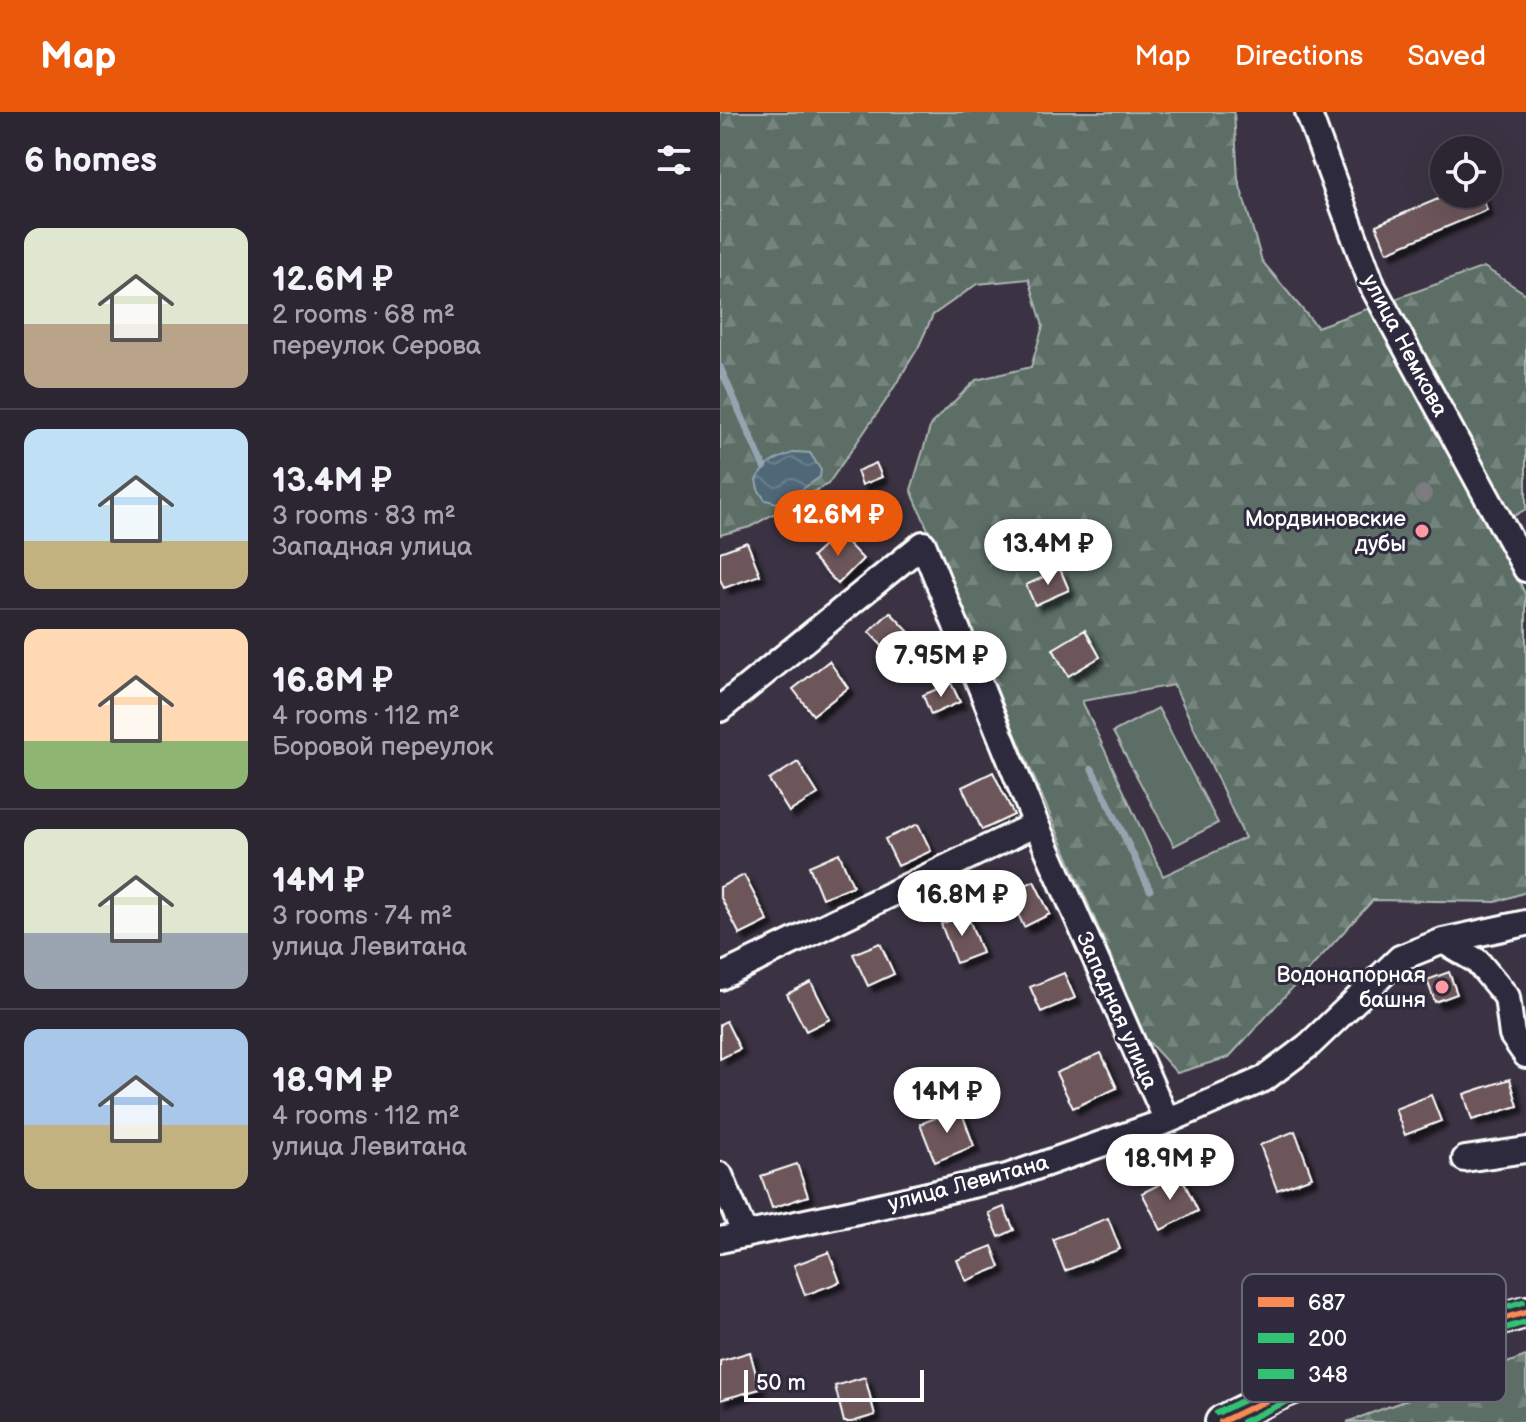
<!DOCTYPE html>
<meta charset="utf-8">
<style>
body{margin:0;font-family:"Balsamiq Sans",sans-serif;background:#38323e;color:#f1f3f6;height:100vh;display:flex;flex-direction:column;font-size:30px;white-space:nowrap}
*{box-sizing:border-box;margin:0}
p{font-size:26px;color:#a6a5ac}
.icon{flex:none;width:44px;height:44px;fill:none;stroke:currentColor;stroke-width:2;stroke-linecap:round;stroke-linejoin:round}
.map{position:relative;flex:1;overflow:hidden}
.drawer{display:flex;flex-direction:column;background:#2c2632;width:720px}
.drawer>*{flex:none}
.fabs{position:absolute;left:710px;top:24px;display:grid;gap:16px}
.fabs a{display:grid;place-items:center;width:72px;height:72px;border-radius:50%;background:#2c2632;box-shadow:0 8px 32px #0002,0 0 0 2px #48434d;font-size:40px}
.scale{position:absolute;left:24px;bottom:20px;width:180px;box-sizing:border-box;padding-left:8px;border:4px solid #fff;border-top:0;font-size:22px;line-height:28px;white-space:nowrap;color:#fff;-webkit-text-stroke:6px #2f2a3d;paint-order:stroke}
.price{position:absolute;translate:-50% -68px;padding:0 18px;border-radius:28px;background:#fff;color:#222;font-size:26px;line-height:52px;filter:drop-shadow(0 2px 4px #0008)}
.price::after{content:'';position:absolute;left:50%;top:48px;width:24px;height:18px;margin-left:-12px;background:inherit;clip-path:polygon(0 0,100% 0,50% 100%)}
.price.selected{background:#ea580c;color:#fff}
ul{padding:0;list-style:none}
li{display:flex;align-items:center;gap:24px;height:200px;padding:0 24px}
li+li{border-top:2px solid #48434d}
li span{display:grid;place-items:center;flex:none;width:224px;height:160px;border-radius:16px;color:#555}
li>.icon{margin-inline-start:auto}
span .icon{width:96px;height:96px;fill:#fffc;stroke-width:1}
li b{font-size:34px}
h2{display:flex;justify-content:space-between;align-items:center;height:96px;padding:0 24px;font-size:34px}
header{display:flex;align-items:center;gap:48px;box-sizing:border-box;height:112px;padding:0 40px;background:#ea580c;color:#fff}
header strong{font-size:38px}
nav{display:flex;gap:44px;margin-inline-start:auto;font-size:28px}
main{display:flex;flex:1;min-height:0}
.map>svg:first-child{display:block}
</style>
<header>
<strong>Map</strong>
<nav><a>Map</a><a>Directions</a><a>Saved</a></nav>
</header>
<main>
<section class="drawer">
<h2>6 homes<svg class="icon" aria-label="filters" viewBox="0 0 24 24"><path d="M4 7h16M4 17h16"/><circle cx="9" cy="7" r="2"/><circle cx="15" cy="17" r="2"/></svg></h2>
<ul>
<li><span style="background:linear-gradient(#dfe7d0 60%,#b9a48a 0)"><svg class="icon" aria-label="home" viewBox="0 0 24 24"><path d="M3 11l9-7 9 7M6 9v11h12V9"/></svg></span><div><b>12.6M ₽</b><p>2 rooms · 68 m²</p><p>переулок Серова</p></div></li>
<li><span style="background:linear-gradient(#bfe0f5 70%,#c2b280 0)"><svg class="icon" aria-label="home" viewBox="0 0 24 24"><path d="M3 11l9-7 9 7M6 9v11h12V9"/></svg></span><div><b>13.4M ₽</b><p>3 rooms · 83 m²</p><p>Западная улица</p></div></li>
<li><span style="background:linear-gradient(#ffd9b3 70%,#8fb573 0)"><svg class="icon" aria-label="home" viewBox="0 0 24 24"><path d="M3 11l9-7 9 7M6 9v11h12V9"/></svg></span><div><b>16.8M ₽</b><p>4 rooms · 112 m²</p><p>Боровой переулок</p></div></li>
<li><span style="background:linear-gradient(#dfe7d0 65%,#9aa5b1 0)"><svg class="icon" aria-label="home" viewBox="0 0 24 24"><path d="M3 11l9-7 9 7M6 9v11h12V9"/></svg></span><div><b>14M ₽</b><p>3 rooms · 74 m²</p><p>улица Левитана</p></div></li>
<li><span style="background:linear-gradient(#a9c7e8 60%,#c2b280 0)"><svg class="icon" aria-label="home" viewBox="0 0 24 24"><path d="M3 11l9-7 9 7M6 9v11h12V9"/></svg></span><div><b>18.9M ₽</b><p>4 rooms · 112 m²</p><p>улица Левитана</p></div></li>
</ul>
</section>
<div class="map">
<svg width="806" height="1310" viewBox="0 0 806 1310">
<defs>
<pattern id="forest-firs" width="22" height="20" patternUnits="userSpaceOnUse" patternTransform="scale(2)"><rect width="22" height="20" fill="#5b6e66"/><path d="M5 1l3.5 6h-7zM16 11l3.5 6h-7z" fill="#74847d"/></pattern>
<pattern id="water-waves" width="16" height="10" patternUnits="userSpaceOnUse" patternTransform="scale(2)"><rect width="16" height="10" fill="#4f6778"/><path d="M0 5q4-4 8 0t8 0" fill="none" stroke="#697e8c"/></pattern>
<filter id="shadow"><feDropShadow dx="6" dy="6" stdDeviation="2" flood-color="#0009"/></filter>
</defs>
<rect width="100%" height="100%" fill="#3b3343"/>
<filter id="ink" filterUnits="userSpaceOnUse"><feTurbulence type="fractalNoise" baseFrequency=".0125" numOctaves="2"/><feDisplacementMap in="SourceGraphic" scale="16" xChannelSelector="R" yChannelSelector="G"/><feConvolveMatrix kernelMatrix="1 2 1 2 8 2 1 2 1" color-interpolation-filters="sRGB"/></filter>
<g filter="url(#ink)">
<!-- grass -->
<path fill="#5b6e66" stroke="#adb6b2" stroke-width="2" d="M438 596 498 711 454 734 393 620Z"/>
<!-- forest -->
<path fill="url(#forest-firs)" stroke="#adb6b2" stroke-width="2" fill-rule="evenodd" d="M0 0H514L518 67 542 149 597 215 764 155 806 182V397L775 415 806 484V780L776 790 653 788 509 945 457 961 426 927 191 378 211 312 256 268 311 255 323 214 309 167 257 172 213 203 198 236 165 290 108 372 30 415 0 423ZM454 573 525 726 443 764 362 589Z
M806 1244V1310H627Z"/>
<!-- water -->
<path fill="url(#water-waves)" stroke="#95a4ae" stroke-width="2" d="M76 340 90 341 101 358 100 365 61 392 45 388 38 377 36 368C47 349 56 347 76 340Z"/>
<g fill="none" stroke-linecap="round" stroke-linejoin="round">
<!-- stream -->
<path stroke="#95a4ae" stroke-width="7" d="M0 255 44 355
M372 657 430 778"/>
</g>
<!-- building -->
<path fill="#6c575a" stroke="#fff" stroke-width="2" filter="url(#shadow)" d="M730 82H761L767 98 667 140 656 113Z
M156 351 162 365 142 373 137 359Z
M118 421 143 447 118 472 92 445Z
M27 430 40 463 4 476 0 467V440Z
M340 457 349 478 315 493 306 473Z
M170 500 206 538 185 558 149 520Z
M365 518 380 545 348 564 333 537Z
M109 549 128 576 93 603 73 577Z
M231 571 240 590 211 603 203 583Z
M78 650 98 682 69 700 49 668Z
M273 660 294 703 262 718 242 675Z
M198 712 211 739 178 754 165 727Z
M119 741 133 774 102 786 89 754Z
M24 763 48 809 20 823 0 784V775Z
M314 769 330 802 304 815 288 781Z
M247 802 262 841 236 851 221 812Z
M160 831 174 862 148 874 133 842Z
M729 860 737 882 715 890 707 868Z
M344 861 355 886 321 900 310 875Z
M91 870 110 907 86 919 67 882Z
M6 909 20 937 0 947V912Z
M381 941 397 976 353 996 336 961Z
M790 967 798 994 752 1008 744 982Z
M711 983 721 1009 685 1023 675 997Z
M240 996 254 1034 215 1050 200 1012Z
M575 1019 592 1065 557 1078 540 1033Z
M77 1052 88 1084 52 1096 41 1064Z
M460 1062 478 1099 441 1118 422 1081Z
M284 1095 294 1118 279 1125 269 1101Z
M388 1106 400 1137 345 1159 333 1127Z
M272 1134 280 1155 246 1169 237 1148Z
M109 1140 120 1170 85 1183 74 1153Z
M30 1240 40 1277 0 1288V1249Z
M145 1265 155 1303 132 1310H124L115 1274Z"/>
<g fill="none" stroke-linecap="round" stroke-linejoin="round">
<defs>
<path id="minor" d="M588 0 653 175 806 457
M0 597 203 432 316 712 447 1009
M723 829 757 849 787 885 792 923 806 943
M0 865 316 712
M745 1047 806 1038
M0 1063 25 1123
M0 1128 133 1100 287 1065 447 1009 544 967 589 933 680 846 723 829 806 811"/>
<path id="major" d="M501 1310C597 1259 702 1230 806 1200"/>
</defs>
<!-- minor casing -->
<use href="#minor" stroke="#fff" stroke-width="30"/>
<!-- major casing -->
<use href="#major" stroke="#fff" stroke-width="36"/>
<!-- minor -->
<use href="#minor" stroke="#2f2a3d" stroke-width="24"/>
<!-- major -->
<use href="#major" stroke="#2f2a3d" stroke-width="30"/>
<defs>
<path id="bus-1" d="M501 1310C599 1261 701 1230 806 1200"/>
<path id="bus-2" d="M523 1310C613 1265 710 1238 806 1210"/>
<path id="bus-3" d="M497 1301C595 1252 698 1221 803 1190"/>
</defs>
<!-- bus-1 casing -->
<use href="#bus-1" stroke="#2f2a3d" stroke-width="12"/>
<!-- bus-2 casing -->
<use href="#bus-2" stroke="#2f2a3d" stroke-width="12"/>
<!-- bus-3 casing -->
<use href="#bus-3" stroke="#2f2a3d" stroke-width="12"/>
<!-- bus-1 -->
<use href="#bus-1" stroke="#f98a56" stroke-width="6"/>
<!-- bus-2 -->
<use href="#bus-2" stroke="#32c273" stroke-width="6"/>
<!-- bus-3 -->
<use href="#bus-3" stroke="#32c273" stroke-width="6"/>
</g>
<!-- trees -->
<circle fill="#7a7b80" cx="703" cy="382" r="9"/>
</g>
<!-- markers -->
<g fill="#ff9aa2" stroke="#2f2a3d" stroke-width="3">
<circle cx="702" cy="419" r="8"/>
<circle cx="722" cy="875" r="8"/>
</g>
<g text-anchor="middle" stroke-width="6" stroke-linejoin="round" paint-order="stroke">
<!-- street labels -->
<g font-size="22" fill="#fff" stroke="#2f2a3d">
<text transform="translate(686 233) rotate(62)" y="8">улица Немкова</text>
<text transform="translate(398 898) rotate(66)" y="8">Западная улица</text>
<text transform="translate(248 1070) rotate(-15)" y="8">улица Левитана</text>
</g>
<!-- poi labels -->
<g font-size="22" fill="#fff" stroke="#2f2a3d" text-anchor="end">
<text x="686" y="414">Мордвиновские<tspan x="686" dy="25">дубы</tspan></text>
<text x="706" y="870">Водонапорная<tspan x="706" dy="25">башня</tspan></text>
</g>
</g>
<!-- legend -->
<rect x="522" y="1162" width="264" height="128" rx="12" fill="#2f2a3d" stroke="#6d6a77" stroke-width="2"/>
<rect x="538" y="1185" width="36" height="10" fill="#f98a56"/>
<rect x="538" y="1221" width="36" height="10" fill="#32c273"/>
<rect x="538" y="1257" width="36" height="10" fill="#32c273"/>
<g font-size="22" fill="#fff">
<text x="588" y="1198">687</text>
<text x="588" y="1234">200</text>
<text x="588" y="1270">348</text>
</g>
</svg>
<div class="fabs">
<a><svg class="icon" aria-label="locate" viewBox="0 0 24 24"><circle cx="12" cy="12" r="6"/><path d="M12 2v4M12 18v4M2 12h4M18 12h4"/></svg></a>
</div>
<div class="scale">50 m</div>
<b class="price selected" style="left:118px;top:446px">12.6M ₽</b>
<b class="price" style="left:328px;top:475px">13.4M ₽</b>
<b class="price" style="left:221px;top:587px">7.95M ₽</b>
<b class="price" style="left:242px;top:826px">16.8M ₽</b>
<b class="price" style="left:227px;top:1023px">14M ₽</b>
<b class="price" style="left:450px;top:1090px">18.9M ₽</b>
</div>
</main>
